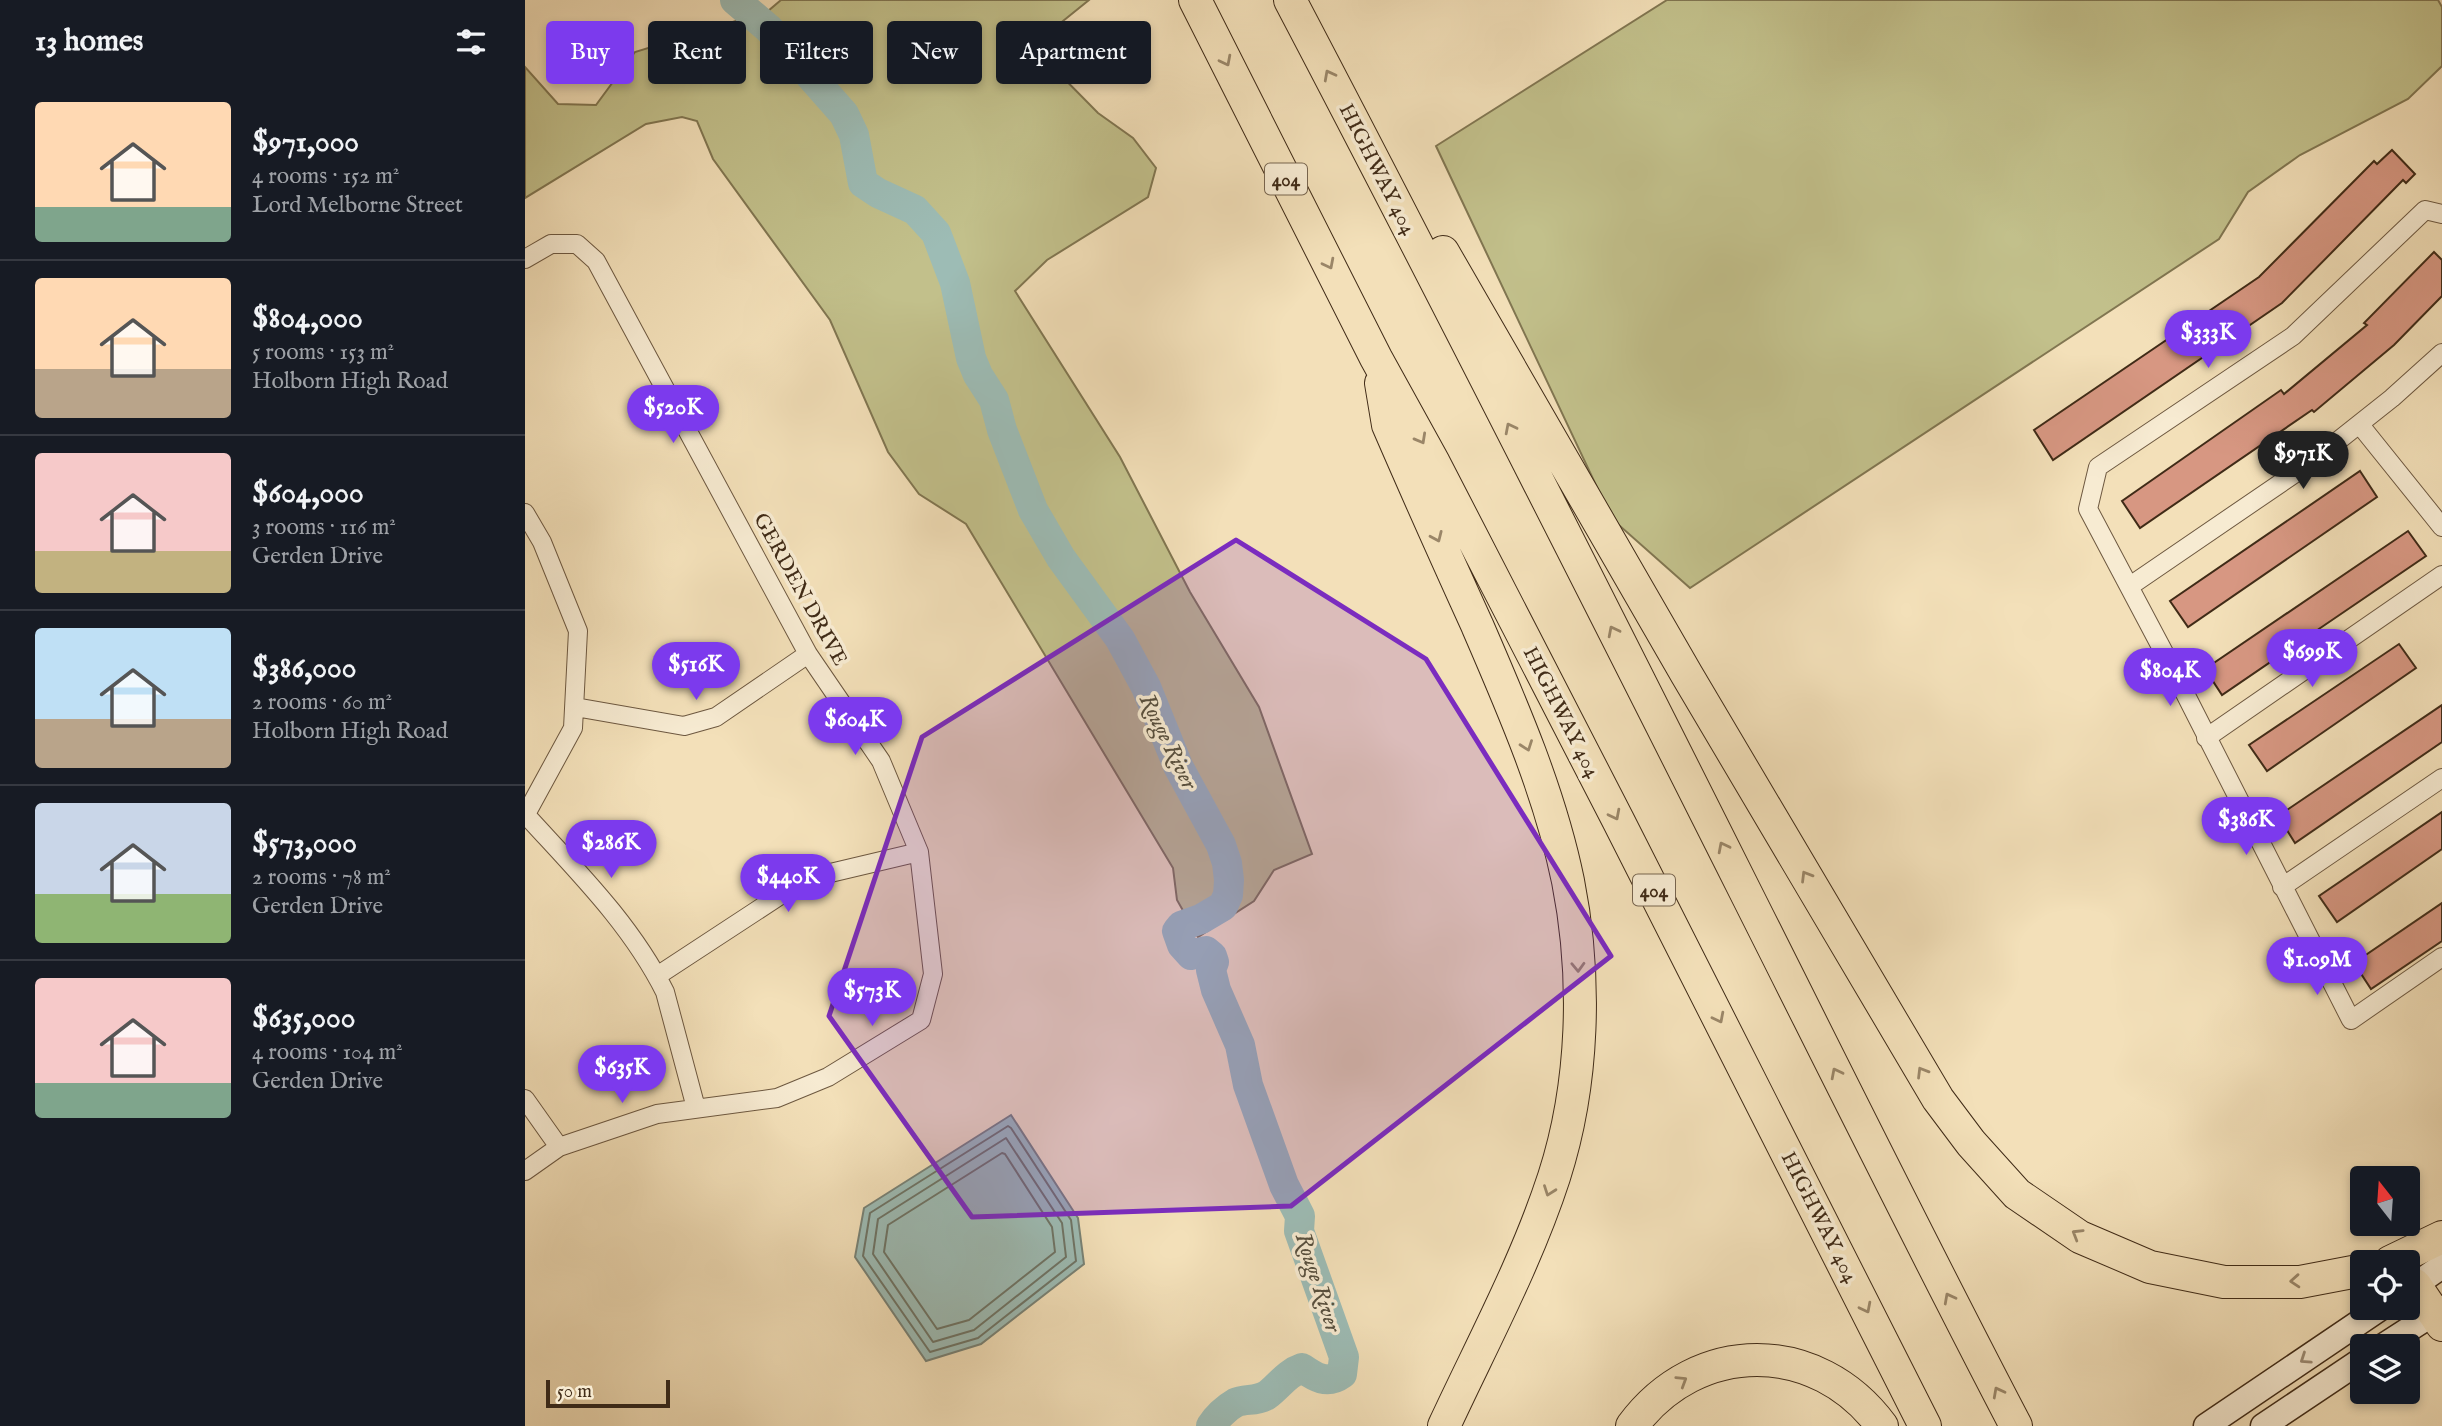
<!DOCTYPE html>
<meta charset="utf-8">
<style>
body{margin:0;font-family:"IM FELL English",serif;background:#20242c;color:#f1f3f6;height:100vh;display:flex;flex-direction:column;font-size:26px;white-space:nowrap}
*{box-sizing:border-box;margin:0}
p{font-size:23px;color:#9ea1a6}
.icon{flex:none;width:38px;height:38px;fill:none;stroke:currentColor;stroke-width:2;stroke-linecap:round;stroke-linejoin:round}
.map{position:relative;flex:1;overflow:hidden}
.panel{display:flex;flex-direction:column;background:#171b24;width:525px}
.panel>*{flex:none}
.top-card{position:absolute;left:21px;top:21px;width:665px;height:63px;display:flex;gap:14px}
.needle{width:46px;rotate:343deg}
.buttons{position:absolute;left:1825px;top:1166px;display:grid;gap:14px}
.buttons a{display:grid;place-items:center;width:70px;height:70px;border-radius:7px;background:#171b24;box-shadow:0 4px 10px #0003;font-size:35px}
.scale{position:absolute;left:21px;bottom:18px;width:124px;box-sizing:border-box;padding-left:7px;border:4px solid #402b17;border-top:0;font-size:19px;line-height:24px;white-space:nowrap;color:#402b17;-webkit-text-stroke:5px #f7ebd2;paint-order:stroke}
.price{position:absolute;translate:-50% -60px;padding:0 16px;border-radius:24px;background:#7c3aed;color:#fff;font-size:23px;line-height:46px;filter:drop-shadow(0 2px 4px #0008)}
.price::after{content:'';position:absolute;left:50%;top:42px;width:21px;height:16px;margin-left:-10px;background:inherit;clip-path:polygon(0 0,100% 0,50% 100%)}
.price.selected{background:#222;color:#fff}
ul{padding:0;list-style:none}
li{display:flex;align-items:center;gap:21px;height:175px;padding:0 35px}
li+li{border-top:2px solid #363941}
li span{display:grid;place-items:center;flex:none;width:196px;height:140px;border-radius:7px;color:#555}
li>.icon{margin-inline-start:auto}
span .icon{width:84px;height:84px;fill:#fffc;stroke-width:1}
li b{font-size:30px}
h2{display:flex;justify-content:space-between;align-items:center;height:84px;padding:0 35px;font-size:30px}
.tag{padding:0 24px;border-radius:7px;background:#171b24;box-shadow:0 4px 10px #0003;font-size:24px;line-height:63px}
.tag.selected{background:#7c3aed;color:#fff}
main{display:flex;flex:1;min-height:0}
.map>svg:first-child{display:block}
</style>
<main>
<section class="panel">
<h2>13 homes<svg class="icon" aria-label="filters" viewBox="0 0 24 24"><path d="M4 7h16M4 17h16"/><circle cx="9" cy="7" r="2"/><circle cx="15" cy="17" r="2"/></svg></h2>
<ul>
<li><span style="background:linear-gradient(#ffd9b3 75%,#7fa58c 0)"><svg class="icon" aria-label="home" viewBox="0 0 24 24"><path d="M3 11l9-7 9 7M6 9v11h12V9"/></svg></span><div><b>$971,000</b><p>4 rooms · 152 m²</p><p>Lord Melborne Street</p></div></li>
<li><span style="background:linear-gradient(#ffd9b3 65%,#b9a48a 0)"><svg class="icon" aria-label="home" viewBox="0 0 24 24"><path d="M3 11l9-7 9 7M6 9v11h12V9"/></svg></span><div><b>$804,000</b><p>5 rooms · 153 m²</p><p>Holborn High Road</p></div></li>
<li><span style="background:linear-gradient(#f6c9c9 70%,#c2b280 0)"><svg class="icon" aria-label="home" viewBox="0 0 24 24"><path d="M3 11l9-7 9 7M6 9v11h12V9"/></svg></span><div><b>$604,000</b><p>3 rooms · 116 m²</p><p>Gerden Drive</p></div></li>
<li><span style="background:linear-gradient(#bfe0f5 65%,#b9a48a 0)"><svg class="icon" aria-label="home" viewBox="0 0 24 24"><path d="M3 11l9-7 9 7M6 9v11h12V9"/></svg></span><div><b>$386,000</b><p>2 rooms · 60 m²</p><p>Holborn High Road</p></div></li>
<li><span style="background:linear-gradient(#c9d6e8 65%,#8fb573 0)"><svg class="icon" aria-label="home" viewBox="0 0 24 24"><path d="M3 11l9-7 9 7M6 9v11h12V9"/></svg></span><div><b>$573,000</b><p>2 rooms · 78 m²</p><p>Gerden Drive</p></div></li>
<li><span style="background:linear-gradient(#f6c9c9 75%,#7fa58c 0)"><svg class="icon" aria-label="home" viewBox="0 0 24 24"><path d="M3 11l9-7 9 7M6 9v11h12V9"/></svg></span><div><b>$635,000</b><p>4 rooms · 104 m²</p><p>Gerden Drive</p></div></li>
</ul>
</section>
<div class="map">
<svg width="1917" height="1426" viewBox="0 0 1917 1426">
<rect width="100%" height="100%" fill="#f3e0b9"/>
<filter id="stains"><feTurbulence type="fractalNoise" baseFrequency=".00286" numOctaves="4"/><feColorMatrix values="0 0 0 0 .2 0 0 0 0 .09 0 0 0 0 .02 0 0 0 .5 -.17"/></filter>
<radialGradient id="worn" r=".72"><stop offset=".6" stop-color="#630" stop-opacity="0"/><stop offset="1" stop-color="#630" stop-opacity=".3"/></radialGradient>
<!-- green -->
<path fill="#c2c08b" stroke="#817651" stroke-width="2" d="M256 0H564L507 46 573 113 608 138 631 168 623 197 522 260 490 291 595 457 665 592 734 707 787 854 749 870 729 901 673 937 652 900 648 868 441 524 394 494 363 452 305 320 188 159 172 121 157 117 121 124 0 198V67L33 104 71 105 110 52 243 11Z
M1142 0H1913L1917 7V66L1883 99 1775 155 1723 192 1694 239 1165 588 1087 519 911 146Z"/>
<!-- water -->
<path fill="#9dbcb5" stroke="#788276" stroke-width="2" d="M486 1115 553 1218 559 1264 456 1344 401 1361 330 1257 339 1208Z"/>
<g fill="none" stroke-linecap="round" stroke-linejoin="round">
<!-- shore -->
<path stroke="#6e7466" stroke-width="2" d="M483 1126 486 1128 546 1220 551 1261 453 1338 405 1352 338 1256 345 1213Z
M481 1138 537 1223 541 1257 449 1330 408 1342 348 1254 353 1219Z
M477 1153 480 1154 527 1227 530 1252 444 1320 412 1329 359 1252 363 1225Z"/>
<!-- river -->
<path stroke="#9dbcb5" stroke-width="30" d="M210 0 244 29 319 114 329 135 338 183 353 193 390 210 411 233 430 283 446 358 453 375 469 400 477 430 508 510 536 558 595 639 621 687 653 766 696 845 702 863 704 880 703 895 698 906 676 919 656 926 652 931 657 945 666 955 681 951 687 956 689 962 686 970 691 990 715 1045 723 1085 759 1185 775 1216 774 1231 819 1357 817 1374C802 1385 790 1377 777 1368 762 1373 754 1386 742 1395 731 1402 720 1398 710 1403 701 1408 691 1418 686 1426"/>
</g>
<!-- building -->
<path fill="#d79782" stroke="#402b17" stroke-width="2" d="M1867 150 1890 174 1881 183 1878 180 1757 303 1528 460 1509 430 1734 277 1849 161 1852 164Z
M1909 252 1917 260V296L1869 345 1789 412 1787 410 1615 528 1597 501 1756 390 1759 394 1842 325 1839 323Z
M1835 471 1852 497 1663 627 1645 601Z
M1883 531 1901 556 1697 695 1680 669Z
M1874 644 1891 668 1742 771 1724 745Z
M1917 705V742L1770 843 1753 816Z
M1917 812V849L1812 922 1794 896Z
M1917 903V941L1846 989 1829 963Z"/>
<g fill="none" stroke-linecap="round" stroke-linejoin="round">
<defs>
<path id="street" d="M1917 214 1900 210 1768 336 1573 467 1563 509 1644 662 1826 1020 1917 957
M0 259 26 244H52L71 261 283 654 356 761 394 852 408 974 396 1020 303 1077 252 1098 132 1114 34 1147 0 1171
M1835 425 1917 527
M0 513 17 542 53 631 48 728 0 816
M1605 586 1785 463 1867 398 1917 353
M50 707 159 726 191 717 283 654
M1681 738 1917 575
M1 815C51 870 106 924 140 992L171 1108
M1757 887 1917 778
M132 976 280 879 394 852
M0 1099 34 1147"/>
<path id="secondary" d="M1883 1290 1917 1266
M1858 1346 1917 1308
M1681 1426 1857 1307
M1738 1426 1838 1359"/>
<path id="highway" d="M670 0 851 358 909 463 1093 820 1400 1426
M765 0C921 297 1072 596 1222 895 1311 1072 1399 1250 1491 1426
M918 252 1162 675 1413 1099 1446 1143 1492 1194 1555 1237 1625 1267 1699 1282H1775L1838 1270
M856 383 863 425C892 492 922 559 952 625 988 708 1025 793 1043 881 1062 977 1059 1084 1029 1177 1001 1263 957 1344 919 1426
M1865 1262 1917 1237
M1890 1285 1917 1325
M1107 1426C1172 1338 1292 1338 1357 1426"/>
</defs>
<!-- street casing -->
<use href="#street" stroke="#6d5840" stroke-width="20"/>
<!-- secondary casing -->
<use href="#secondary" stroke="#402b17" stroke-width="27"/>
<!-- highway casing -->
<use href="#highway" stroke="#402b17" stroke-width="34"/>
<!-- street -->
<use href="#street" stroke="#f7ebd2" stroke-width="18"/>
<!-- secondary -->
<use href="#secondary" stroke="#f7ebd2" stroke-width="24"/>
<!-- highway -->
<use href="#highway" stroke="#f3e0b9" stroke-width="32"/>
</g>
<!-- one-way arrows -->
<defs><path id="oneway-chevron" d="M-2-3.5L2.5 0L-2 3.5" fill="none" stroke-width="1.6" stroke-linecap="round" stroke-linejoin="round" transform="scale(1.75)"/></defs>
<g stroke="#9a8668">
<use href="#oneway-chevron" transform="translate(701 61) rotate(63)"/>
<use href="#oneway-chevron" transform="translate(804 75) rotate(-118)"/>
<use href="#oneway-chevron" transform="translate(804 264) rotate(63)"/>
<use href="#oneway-chevron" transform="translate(985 428) rotate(-117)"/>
<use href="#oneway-chevron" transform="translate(896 439) rotate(61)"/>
<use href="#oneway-chevron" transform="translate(912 537) rotate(66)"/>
<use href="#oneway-chevron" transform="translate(1088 631) rotate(-117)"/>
<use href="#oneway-chevron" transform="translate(1002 746) rotate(70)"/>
<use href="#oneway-chevron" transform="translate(1090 815) rotate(63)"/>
<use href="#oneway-chevron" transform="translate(1198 847) rotate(-117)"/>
<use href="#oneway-chevron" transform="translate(1281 876) rotate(-121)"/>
<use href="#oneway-chevron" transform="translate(1053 967) rotate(88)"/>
<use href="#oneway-chevron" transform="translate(1194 1018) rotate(63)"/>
<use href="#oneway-chevron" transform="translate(1397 1072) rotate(-121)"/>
<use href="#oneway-chevron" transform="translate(1311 1073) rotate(-117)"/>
<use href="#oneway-chevron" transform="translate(1024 1191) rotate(110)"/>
<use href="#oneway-chevron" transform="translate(1552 1234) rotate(-149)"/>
<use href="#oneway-chevron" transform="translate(1770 1281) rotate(176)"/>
<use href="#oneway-chevron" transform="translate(1424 1298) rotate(-118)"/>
<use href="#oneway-chevron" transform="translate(1341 1308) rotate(63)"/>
<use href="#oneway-chevron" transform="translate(1157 1381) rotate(-32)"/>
<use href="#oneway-chevron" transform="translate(1473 1392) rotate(-118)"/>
</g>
<use stroke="#9c8b74" href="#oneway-chevron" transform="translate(1780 1359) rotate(146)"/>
<!-- marked area -->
<path fill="#7b2cbf" fill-opacity="0.2" stroke="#7b2cbf" stroke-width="5" stroke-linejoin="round" d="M711 540 901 659 1086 956 766 1206 447 1217 304 1016 397 737Z"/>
<g text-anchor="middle" stroke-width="7" stroke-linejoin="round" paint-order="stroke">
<!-- shield labels -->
<g fill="#f7ebd2" stroke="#77654f" stroke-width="2">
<rect x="740" y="163.5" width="42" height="31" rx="5"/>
<rect x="1108" y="874.5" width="42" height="31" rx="5"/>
</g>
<g font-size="19" font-weight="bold" fill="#402b17">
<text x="761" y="186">404</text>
<text x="1129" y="897">404</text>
</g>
<!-- street labels -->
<g font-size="21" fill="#402b17" stroke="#f7ebd2">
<text transform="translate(853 169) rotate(63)" y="7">HIGHWAY 404</text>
<text transform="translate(276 589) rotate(61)" y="7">GERDEN DRIVE</text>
<text transform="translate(1037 712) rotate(63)" y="7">HIGHWAY 404</text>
<text transform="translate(1295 1217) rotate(63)" y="7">HIGHWAY 404</text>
</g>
<!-- water labels -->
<g font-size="23" font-style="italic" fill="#574f3e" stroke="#f7ebd2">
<text transform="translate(644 741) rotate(64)" y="8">Rouge River</text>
<text transform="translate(794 1282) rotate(72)" y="8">Rouge River</text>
</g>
</g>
<rect width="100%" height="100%" filter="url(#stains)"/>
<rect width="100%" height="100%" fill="url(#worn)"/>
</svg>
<div class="buttons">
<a><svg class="needle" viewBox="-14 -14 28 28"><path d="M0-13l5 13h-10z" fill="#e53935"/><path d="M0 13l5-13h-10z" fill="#9ea1a6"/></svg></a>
<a><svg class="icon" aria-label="locate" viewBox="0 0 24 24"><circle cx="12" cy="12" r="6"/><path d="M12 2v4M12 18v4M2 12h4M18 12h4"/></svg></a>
<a><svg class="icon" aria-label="layers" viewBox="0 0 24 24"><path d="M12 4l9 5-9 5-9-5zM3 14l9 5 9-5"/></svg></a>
</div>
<div class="scale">50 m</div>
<b class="price" style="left:1683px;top:370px">$333K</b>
<b class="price" style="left:148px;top:445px">$520K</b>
<b class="price selected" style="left:1778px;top:491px">$971K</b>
<b class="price" style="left:1787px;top:689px">$699K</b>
<b class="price" style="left:171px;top:702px">$516K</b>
<b class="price" style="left:1645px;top:708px">$804K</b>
<b class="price" style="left:330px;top:757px">$604K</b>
<b class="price" style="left:1721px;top:857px">$386K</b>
<b class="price" style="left:86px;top:880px">$286K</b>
<b class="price" style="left:263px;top:914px">$440K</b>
<b class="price" style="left:1792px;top:997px">$1.09M</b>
<b class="price" style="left:347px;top:1028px">$573K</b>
<b class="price" style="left:97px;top:1105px">$635K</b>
<div class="top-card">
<a class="tag selected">Buy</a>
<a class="tag">Rent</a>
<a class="tag">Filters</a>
<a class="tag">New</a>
<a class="tag">Apartment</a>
</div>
</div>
</main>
